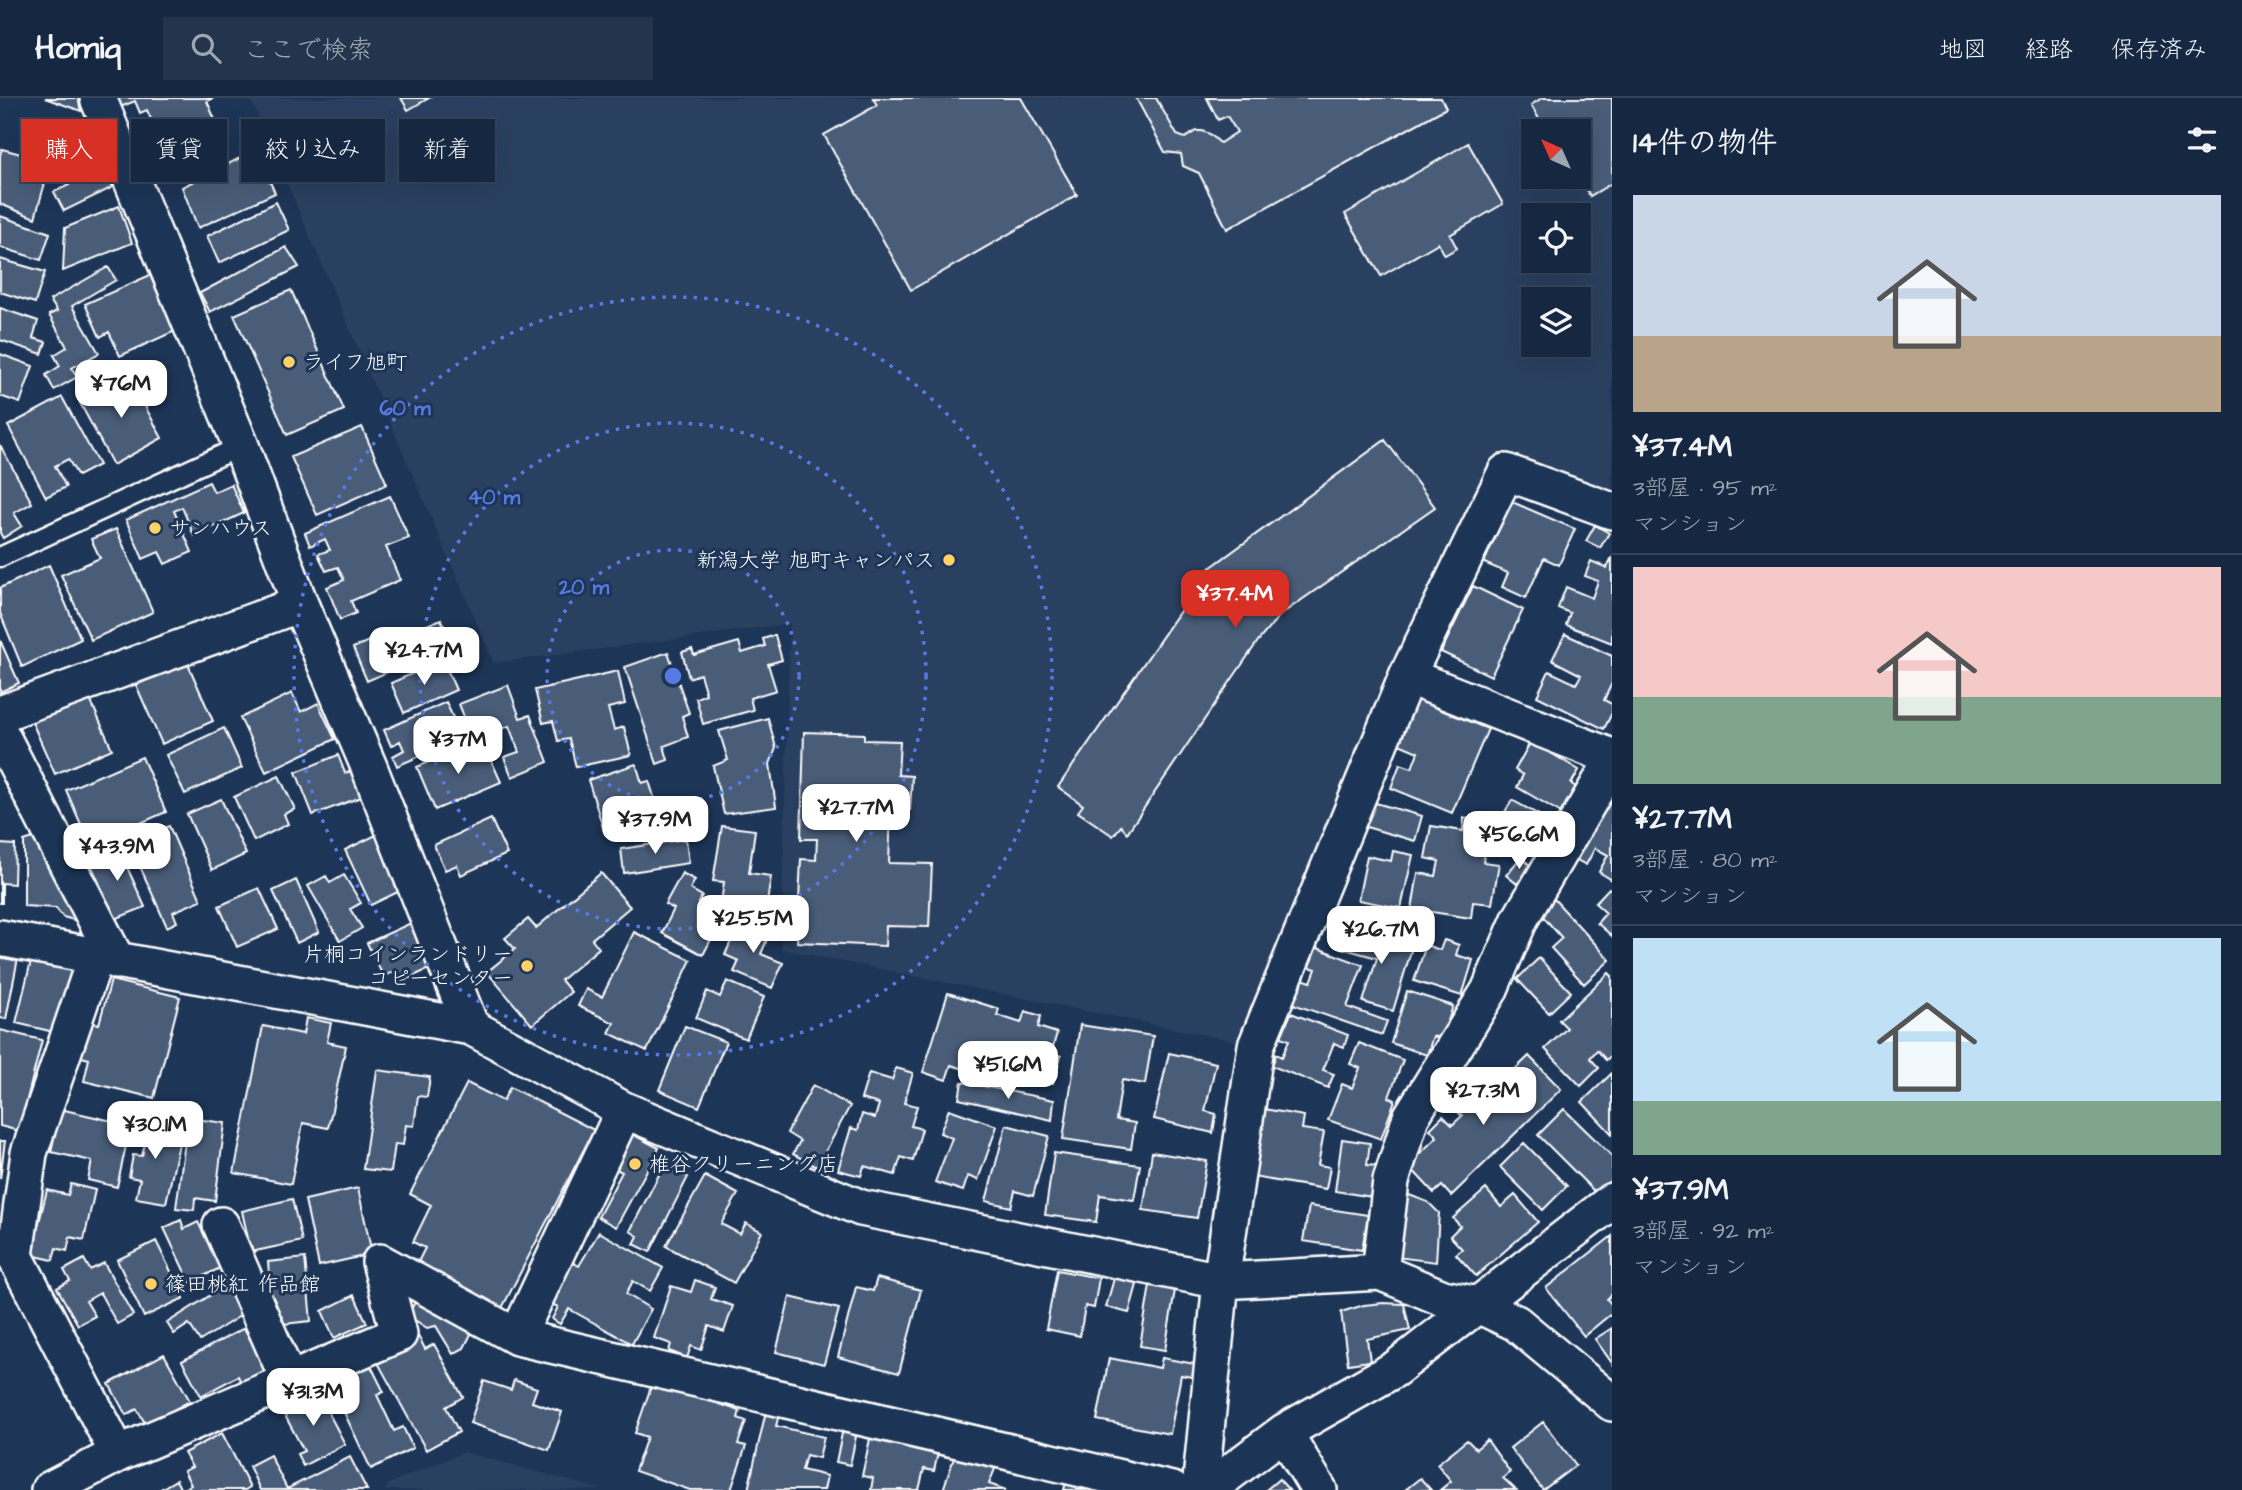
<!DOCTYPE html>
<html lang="ja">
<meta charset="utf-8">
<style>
body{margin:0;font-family:"Architects Daughter","Klee One",sans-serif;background:#23344c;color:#f1f3f6;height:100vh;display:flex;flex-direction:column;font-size:26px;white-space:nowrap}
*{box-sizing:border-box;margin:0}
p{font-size:23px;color:#9ea6b1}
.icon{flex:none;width:38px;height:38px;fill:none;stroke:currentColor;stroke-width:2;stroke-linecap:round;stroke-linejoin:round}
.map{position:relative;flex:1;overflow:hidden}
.details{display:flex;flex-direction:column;background:#162841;width:630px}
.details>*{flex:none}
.hud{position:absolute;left:21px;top:21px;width:665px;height:63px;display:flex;gap:14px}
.needle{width:46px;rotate:315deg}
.controls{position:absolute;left:1521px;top:21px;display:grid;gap:14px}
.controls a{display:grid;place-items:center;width:70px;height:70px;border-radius:0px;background:#162841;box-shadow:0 7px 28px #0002,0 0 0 2px #35445a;font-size:35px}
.price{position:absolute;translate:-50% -60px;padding:0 16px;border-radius:14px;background:#fff;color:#222;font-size:23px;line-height:46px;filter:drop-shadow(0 2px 4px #0008)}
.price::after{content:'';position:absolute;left:50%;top:42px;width:21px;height:16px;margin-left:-10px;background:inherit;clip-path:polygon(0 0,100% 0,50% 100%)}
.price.on{background:#d93025;color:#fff}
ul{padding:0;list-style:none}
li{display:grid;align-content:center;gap:14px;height:371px;padding:0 21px}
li+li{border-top:2px solid #35445a}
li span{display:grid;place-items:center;height:217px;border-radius:0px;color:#555}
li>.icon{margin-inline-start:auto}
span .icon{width:126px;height:126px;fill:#fffc;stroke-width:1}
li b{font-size:30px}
h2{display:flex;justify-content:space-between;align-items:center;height:84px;padding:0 21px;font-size:30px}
.pill{padding:0 24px;border-radius:0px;background:#162841;box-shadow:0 7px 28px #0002,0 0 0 2px #35445a;font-size:24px;line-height:63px}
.pill.on{background:#d93025;color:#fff}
header{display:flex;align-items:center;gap:42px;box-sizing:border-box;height:98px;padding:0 35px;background:#162841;border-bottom:2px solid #35445a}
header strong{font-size:33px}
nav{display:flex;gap:38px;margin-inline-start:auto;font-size:24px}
.search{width:490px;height:63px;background:#23344c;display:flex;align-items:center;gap:18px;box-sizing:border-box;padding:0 24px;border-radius:0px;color:#9ea6b1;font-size:26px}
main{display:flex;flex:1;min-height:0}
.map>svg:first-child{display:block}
</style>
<header>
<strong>Homiq</strong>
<div class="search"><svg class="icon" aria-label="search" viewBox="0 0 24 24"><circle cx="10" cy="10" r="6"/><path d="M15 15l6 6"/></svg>ここで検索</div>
<nav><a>地図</a><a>経路</a><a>保存済み</a></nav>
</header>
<main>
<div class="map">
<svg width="1612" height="1392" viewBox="0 0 1612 1392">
<rect width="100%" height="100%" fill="#1d3557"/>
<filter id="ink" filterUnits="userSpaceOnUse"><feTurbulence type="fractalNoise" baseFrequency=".0143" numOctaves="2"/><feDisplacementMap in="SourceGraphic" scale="14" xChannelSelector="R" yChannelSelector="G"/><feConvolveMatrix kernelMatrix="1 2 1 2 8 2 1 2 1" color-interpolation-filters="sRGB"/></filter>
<g filter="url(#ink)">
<!-- built -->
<path fill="#2a4161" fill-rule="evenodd" d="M250 0H1612V399L1502 358 1240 944 781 851 790 526 494 565ZM1533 33H1578V79H1533ZM1533 117H1578V163H1533ZM1533 201H1578V247H1533Z
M464 1354 603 1392H385L388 1386Z"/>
<!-- building -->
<path fill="#4a5d79" stroke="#fff" stroke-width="2" d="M45 0H78L81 13Z
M114 0H214L207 3 227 50 191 64 183 45 159 55 155 45 145 49 138 35 154 28 147 12 140 15 135 3 118 10Z
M401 0H429L408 12Z
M873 0H1021L1077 97 911 192 824 37 877 7Z
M1136 0H1156L1177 37 1185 40 1196 33H1202L1210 36 1220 45 1237 34 1227 18 1218 22 1207 0H1441L1446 10 1227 131 1199 75 1183 68 1181 56 1165 54Z
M1542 0H1612V85L1590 98 1578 77V33H1533V37L1531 32 1542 26 1531 7Z
M87 34 102 64 93 68 97 77 105 74 113 89 64 113 54 94 69 87 63 74 72 70 61 47Z
M1468 45 1503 106 1450 137 1457 150 1445 157 1438 145 1381 178 1345 116Z
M2 51 51 64 35 120 0 106V57Z
M256 52 275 95 198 130 182 89Z
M276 104 289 132 219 165 207 138Z
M119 108 132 145 63 173 65 130Z
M0 118 50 135 41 162 0 149Z
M286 149 299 169 210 214 200 195Z
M0 161 45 174 35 205 0 194Z
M108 169 116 182 72 208 99 255 72 270 77 279 54 292 46 277 60 268 54 257 67 249 49 217 57 213 50 202Z
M150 177 175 233 120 258 109 234 100 239 85 206Z
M291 192 344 312 287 337 234 217Z
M0 210 38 223 33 240 46 244 42 256 0 242Z
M0 256 33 268 20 305 0 298Z
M129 278 162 340 113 367 80 305Z
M62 299 99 367 78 378 68 361 55 368 66 389 46 399 8 328Z
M362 329 387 386 317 417 291 359Z
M1385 342 1435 409 1280 517 1258 543 1127 735 1121 728 1113 738 1078 714 1083 707 1058 689 1210 470Z
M0 347 32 405 14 415 22 428 3 440 0 435Z
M209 384 214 394 231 386 244 415 194 438 182 409 174 413 192 454 165 466 159 454 143 461 126 422Z
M390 398 409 440 386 449 400 482 351 503 356 515 340 522 327 489 344 482 338 469 326 473 318 456 330 452 325 441 310 448 305 435Z
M1510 403 1575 431 1559 467 1544 460 1526 500 1502 489 1508 475 1484 465Z
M1595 427 1609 435 1600 450 1586 443Z
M116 431 153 514 91 542 61 477 100 460 91 441Z
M1612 459V545L1566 527 1570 515 1558 510 1566 489 1592 500 1598 483 1585 478 1591 463 1607 470Z
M49 467 81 541 22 569 0 515V490Z
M1473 488 1523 512 1491 578 1441 554Z
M441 521 452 546 367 583 353 550 382 537 385 545Z
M1565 536 1612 558V585L1604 602 1612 606V615L1604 631 1537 598 1549 573 1576 586 1581 577 1552 562Z
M775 537 782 562 768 566 776 592 750 600 753 612 703 626 696 600 706 596 700 576 689 580 682 554 692 551 694 557 739 544 742 555 765 548 763 541Z
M0 542 19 585 0 594Z
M668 554 689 615 682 618 688 639 664 648 668 662 657 666 625 569Z
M443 562 456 592 404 615 391 585Z
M187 564 213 623 162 646 136 587Z
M618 573 625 606 608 610 614 632 624 629 631 657 576 669 569 641 558 643 553 623 543 625 535 592Z
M508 587 520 620 530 617 548 664 512 679 504 659 519 654 509 628 473 641 459 606Z
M292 595 301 614 318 605 335 641 266 674 240 620Z
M89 599 112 651 55 676 32 624Z
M1417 602 1488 631 1452 715 1391 690 1400 666 1412 670 1418 654 1399 646Z
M446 604 462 640 397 668 393 658 404 652 400 643 391 648 384 632Z
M768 620 776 650 770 666 776 709 724 716 713 668 728 662 719 633Z
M224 630 242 670 185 696 166 657Z
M804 634 864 636V642L900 643 898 677 912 678 910 712 891 711 889 765 932 766 929 829 886 828 885 848 797 844 801 761 816 762 817 741H801Z
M1531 643 1579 672 1571 686 1578 690 1563 716 1517 689 1523 677 1515 672Z
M485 648 501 684 435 712 417 669 453 653 456 660Z
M338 657 345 675 354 672 364 698 313 717 296 674Z
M142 659 166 714 90 747 66 692Z
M636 666 642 685 649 683 660 718 605 736 588 682Z
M279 678 295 711 284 716 288 726 254 743 234 699Z
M1612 697V782L1599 774 1608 757 1595 750 1586 767 1577 762Z
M221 701 246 756 212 772 187 716Z
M1512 702 1555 726 1539 754 1496 729Z
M1372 704 1422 718 1415 743 1366 729Z
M1464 720 1490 725 1483 764 1499 766 1492 806 1473 804 1471 820 1412 811 1418 775 1436 778 1439 763 1425 760 1431 728 1463 733Z
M491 721 507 756 461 777 457 767 445 772 434 747Z
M169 728 201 802 173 814 177 824 167 829 130 746Z
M722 728 755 732 749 775 771 778 766 812 721 805 724 784 713 783Z
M376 737 402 792 371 807 345 752Z
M39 738 86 825 63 819 56 810 24 808V743Z
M686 741 689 765 624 775 621 751Z
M0 746 15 747 14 786 2 785V805H0Z
M118 749 145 809 115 821 89 762Z
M1393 753 1413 757 1401 810 1358 802 1367 758 1391 763Z
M1521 759 1532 769 1517 786 1506 777Z
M601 775 630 809 592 841 599 850 561 882 571 894 532 927 487 874 515 851 505 840 528 821 536 830Z
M682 775 695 782 690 791 702 798 698 806 710 813 704 826 716 832 703 857 662 835 674 811 665 806Z
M344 777 361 805 350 811 362 830 340 843 308 788 326 778 330 785Z
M296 782 319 834 297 845 273 793Z
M259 790 278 831 237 849 219 808Z
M1609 790 1612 792V838L1597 825 1606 815 1595 805Z
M1554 801 1610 862 1584 886 1551 850 1562 840 1539 814Z
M740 822 770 834 761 856 783 865 772 890 734 874 739 863 725 857Z
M411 825 431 870 399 885 394 874 383 878 367 845Z
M1347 830 1412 850 1393 913 1363 904 1377 860 1341 850Z
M634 834 691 862 647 953 609 935 614 925 578 908 586 891 602 899Z
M1444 842 1459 847 1456 857 1473 862 1462 898 1414 883 1426 847 1440 852Z
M1312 848 1363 867 1347 909 1387 923 1382 937 1293 906 1302 881 1311 884 1316 871 1305 868Z
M0 851 19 855 6 921 0 920Z
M32 859 74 869 58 935 16 925Z
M1539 860 1571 894 1549 915 1517 881Z
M1609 875 1612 878V957L1606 962 1597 952 1590 960 1599 970 1581 988 1545 951 1567 930 1559 922Z
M111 882 180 899 154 1000 84 983 89 961 78 958 86 923 99 926Z
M727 883 764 899 746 941 696 920 707 893 720 899Z
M1407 893 1453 908 1442 941 1433 938 1427 957 1391 945Z
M948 895 999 911 997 917 1021 925 1025 913 1041 918 1038 929 1057 935 1051 955 1061 958 1053 985 978 962 974 974 951 967 946 982 923 974Z
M1291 915 1348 937 1344 949 1334 945 1323 972 1334 976 1328 990 1272 968 1276 956 1282 959 1289 942 1281 939Z
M306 920 331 925 327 944 346 948 328 1030 303 1025 291 1086 234 1075 263 928 303 936Z
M1080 927 1153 938 1145 986 1122 982 1116 1022 1135 1025 1131 1051 1063 1041Z
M685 928 726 944 699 1009 659 992Z
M0 932 42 942 19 1033 0 1028Z
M1359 945 1403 962 1389 999 1395 1002 1381 1041 1328 1022 1342 986 1352 990 1360 970 1350 966Z
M1169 955 1216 965 1205 1013 1216 1016 1213 1035 1154 1021Z
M1529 958 1561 991 1451 1098 1442 1088 1434 1095 1408 1067 1437 1039 1430 1031 1443 1018 1452 1027 1462 1018 1456 1012 1471 998 1477 1004 1488 993 1480 985 1491 976 1500 986Z
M896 970 913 975 904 1005 917 1008 911 1028 922 1031 913 1063 901 1059 895 1077 864 1068 861 1078 838 1072 851 1030 858 1032 862 1016 875 1020 879 1006 861 1001 869 975 892 982Z
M377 972 430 979 427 999 418 998 414 1028 406 1027 403 1047 395 1046 391 1074 363 1071Z
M1612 975V1036L1582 1004Z
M962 984 1054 1002 1052 1022 959 1001Z
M467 985 503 1003 510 989 594 1032 500 1214 415 1170 425 1150 413 1144 431 1107 410 1096Z
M813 987 850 1008 817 1069 793 1056 800 1043 787 1035Z
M60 1011 121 1025 118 1041 127 1043 117 1089 88 1082 92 1063 51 1054Z
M949 1011 997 1028 978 1082 968 1078 963 1093 935 1084 952 1040 940 1035Z
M1264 1011 1304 1018 1302 1031 1324 1034 1318 1067 1330 1069 1326 1091 1252 1079Z
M1564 1011 1612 1058V1081L1597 1096 1538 1037Z
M140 1018 166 1023 163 1038 180 1041 166 1105 136 1100 140 1081 129 1079 133 1057 142 1058 147 1037 137 1035Z
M174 1018 225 1025 215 1103 195 1100 194 1112 176 1110 186 1036 172 1035Z
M1006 1027 1049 1038 1033 1098 1015 1093 1011 1109 986 1103Z
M632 1036 659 1050 616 1129 598 1119 622 1074 614 1070Z
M1342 1041 1370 1045 1367 1067 1376 1068 1372 1099 1335 1093Z
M0 1043H5L0 1081Z
M1524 1045 1567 1088 1543 1112 1500 1069Z
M1152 1054 1207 1063 1197 1120 1143 1112Z
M1054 1055 1140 1067 1134 1102 1100 1097 1096 1124 1045 1117Z
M664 1067 688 1079 650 1154 634 1146 638 1138 630 1133Z
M705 1078 738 1096 721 1126 740 1136 746 1125 762 1134 734 1185 666 1148Z
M71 1086 95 1092 84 1142 70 1139 67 1153 56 1150 53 1162 31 1157 47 1092 68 1097Z
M358 1090 372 1156 319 1168 305 1102Z
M1486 1091 1501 1109 1515 1097 1538 1124 1476 1178 1456 1156 1462 1151 1450 1138 1460 1128 1453 1120Z
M1409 1097 1428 1104 1439 1115 1436 1164 1396 1159 1401 1100Z
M292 1101 302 1143 251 1154 242 1113Z
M1309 1108 1368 1117 1362 1152 1303 1143Z
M181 1122 184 1131 198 1124 220 1170 190 1185 164 1130Z
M599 1134 663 1170 650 1193 633 1183 626 1196 651 1211 632 1246 569 1211 560 1226 552 1221 558 1209 550 1205 572 1164 579 1168Z
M1612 1138V1196L1607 1201 1612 1207V1215L1584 1238 1546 1190Z
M156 1143 184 1200 144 1219 117 1162Z
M305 1160 311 1223 274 1227 268 1164Z
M84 1161 90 1172 104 1165 133 1217 117 1226 100 1195 86 1203 95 1218 78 1227 57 1190 70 1183 64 1172Z
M1057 1172 1099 1180 1094 1210 1085 1208 1080 1238 1046 1231Z
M1115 1177 1138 1183 1129 1215 1106 1209Z
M877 1180 921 1192 899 1275 838 1259 856 1189 873 1193Z
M695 1182 715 1189 711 1201 733 1208 724 1234 709 1228 701 1252 691 1248 687 1260 669 1253 671 1246 654 1240 671 1188 691 1194Z
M1150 1187 1175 1192 1165 1252 1140 1248Z
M225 1188 243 1216 200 1243 189 1226 174 1236 167 1225Z
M421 1195 475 1228 464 1250 453 1256 436 1228 427 1230 407 1217Z
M354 1197 367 1225 334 1240 322 1213Z
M790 1199 839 1211 824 1266 776 1254Z
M1383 1205 1404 1206 1410 1232 1367 1241 1370 1263 1348 1266 1341 1214 1364 1207Z
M244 1230 268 1274 243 1288 238 1278 201 1298 182 1263Z
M1612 1230V1265L1595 1241Z
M419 1239 425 1251 434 1246 463 1299 446 1309 459 1334 426 1352 377 1263Z
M164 1256 190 1303 146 1327 137 1311 126 1317 109 1286Z
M1109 1260 1160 1270 1162 1260 1195 1266 1192 1279 1181 1277 1170 1336 1097 1322Z
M371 1268 384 1294 377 1297 394 1333 403 1329 413 1350 371 1371 331 1287Z
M514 1282 537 1290 532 1304 562 1314 549 1352 470 1325 484 1283 511 1292Z
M653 1283 740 1313 738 1320 746 1323 738 1346 746 1348 731 1392H690L635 1373 647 1339 635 1335Z
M317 1293 345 1346 303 1368 297 1356 304 1353 282 1312Z
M766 1313 779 1316 776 1328 824 1339 819 1360 806 1357 802 1372 827 1378 824 1392H748Z
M1543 1324 1576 1367 1543 1392 1510 1350Z
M844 1326 858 1329 850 1367 836 1364Z
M222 1335 250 1389 245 1392H159L176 1382 181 1392 191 1387 184 1373 192 1369 184 1355Z
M871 1336 939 1350 934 1373 924 1371 919 1392H871L873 1380 862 1378Z
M1467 1342 1476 1351 1487 1342 1510 1374 1503 1380 1516 1392H1440L1451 1383 1437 1366Z
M956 1354 996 1368 989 1386 1006 1392H943Z
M270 1357 287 1391 350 1359 367 1392H260L249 1368Z
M1067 1380 1121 1392H1064Z
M1420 1380 1431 1392H1405Z
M1279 1381 1289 1392H1266Z"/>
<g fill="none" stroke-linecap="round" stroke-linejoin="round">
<defs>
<path id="lane" d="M0 459 241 348"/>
<path id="street" d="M1407 578 1612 659
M0 616 300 506
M0 635 117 863
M0 840 471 929 369 669 300 506 241 348 98 0
M96 858 29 1055 15 1158 118 1356
M471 929 624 1012 861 1110 1221 1183 1380 1174 1443 1200 1478 1207 1516 1225 1612 1305
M221 1127 289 1283
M1380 1174 1391 1083 1411 1019 1489 893 1520 821 1612 664
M517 1239 624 1012
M1284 1334 1319 1392
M49 1392 118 1356 399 1236 380 1164 517 1239 1172 1392
M1200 1392 1221 1183 1256 948 1407 578 1506 374 1612 413
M1207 1392 1284 1334 1395 1271 1612 1103"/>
</defs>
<!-- lane casing -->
<use href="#lane" stroke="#fff" stroke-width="23"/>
<!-- street casing -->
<use href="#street" stroke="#fff" stroke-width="40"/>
<!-- lane -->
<use href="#lane" stroke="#1d3557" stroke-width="18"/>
<!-- street -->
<use href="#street" stroke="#1d3557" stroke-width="35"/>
</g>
</g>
<!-- distance rings -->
<g fill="none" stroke="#567ae2" stroke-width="3.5" stroke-dasharray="3.5 7">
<circle cx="673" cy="578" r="126"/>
<circle cx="673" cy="578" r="253"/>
<circle cx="673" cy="578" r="379"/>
</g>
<!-- markers -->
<g fill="#ffd166" stroke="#1d3557" stroke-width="2.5">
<circle cx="289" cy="264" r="7"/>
<circle cx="155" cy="430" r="7"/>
<circle cx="949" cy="462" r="7"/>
<circle cx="527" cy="868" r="7"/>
<circle cx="635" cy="1066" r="7"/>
<circle cx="151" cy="1186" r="7"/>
</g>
<g text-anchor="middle" stroke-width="6" stroke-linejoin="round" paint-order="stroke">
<!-- poi labels -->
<g font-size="21" fill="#fff" stroke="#1d3557" text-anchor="start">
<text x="303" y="271">ライフ旭町</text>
<text x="169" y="437">サンハウス</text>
<text x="935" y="469" text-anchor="end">新潟大学 旭町キャンパス</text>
<text x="513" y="863" text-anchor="end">片桐コインランドリー<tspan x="513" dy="24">コピーセンター</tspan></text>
<text x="649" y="1073">椎谷クリーニング店</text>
<text x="165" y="1193">篠田桃紅 作品館</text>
</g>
</g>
<circle cx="673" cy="578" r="10" fill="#567ae2" stroke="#1d3557" stroke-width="3.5"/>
<g font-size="21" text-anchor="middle" font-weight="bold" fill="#567ae2" stroke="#1d3557" stroke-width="6" stroke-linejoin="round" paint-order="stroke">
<text x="405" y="317">60 m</text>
<text x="494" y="406">40 m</text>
<text x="584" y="496">20 m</text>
</g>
</svg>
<div class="controls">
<a><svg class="needle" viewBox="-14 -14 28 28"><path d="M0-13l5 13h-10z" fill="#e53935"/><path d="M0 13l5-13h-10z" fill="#9ea6b1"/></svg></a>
<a><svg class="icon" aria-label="locate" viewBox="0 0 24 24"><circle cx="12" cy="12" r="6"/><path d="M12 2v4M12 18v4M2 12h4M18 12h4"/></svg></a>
<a><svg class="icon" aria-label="layers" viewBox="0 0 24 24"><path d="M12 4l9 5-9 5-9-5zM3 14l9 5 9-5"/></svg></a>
</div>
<b class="price" style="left:121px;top:322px">¥76M</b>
<b class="price on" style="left:1235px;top:532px">¥37.4M</b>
<b class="price" style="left:424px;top:589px">¥24.7M</b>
<b class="price" style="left:458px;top:678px">¥37M</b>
<b class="price" style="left:856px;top:746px">¥27.7M</b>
<b class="price" style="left:655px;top:758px">¥37.9M</b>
<b class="price" style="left:1519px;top:773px">¥56.6M</b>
<b class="price" style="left:117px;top:785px">¥43.9M</b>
<b class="price" style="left:753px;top:857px">¥25.5M</b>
<b class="price" style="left:1381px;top:868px">¥26.7M</b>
<b class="price" style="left:1008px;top:1003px">¥51.6M</b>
<b class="price" style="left:1483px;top:1029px">¥27.3M</b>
<b class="price" style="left:155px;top:1063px">¥30.1M</b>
<b class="price" style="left:313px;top:1330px">¥31.3M</b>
<div class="hud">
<a class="pill on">購入</a>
<a class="pill">賃貸</a>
<a class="pill">絞り込み</a>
<a class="pill">新着</a>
</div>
</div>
<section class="details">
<h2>14件の物件<svg class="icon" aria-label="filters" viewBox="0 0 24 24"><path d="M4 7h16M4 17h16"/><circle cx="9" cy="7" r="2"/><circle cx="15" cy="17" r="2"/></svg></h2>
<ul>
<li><span style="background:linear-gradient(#c9d6e8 65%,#b9a48a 0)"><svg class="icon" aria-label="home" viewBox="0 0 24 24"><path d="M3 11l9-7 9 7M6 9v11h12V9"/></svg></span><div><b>¥37.4M</b><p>3部屋 · 95 m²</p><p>マンション</p></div></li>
<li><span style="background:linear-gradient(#f6c9c9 60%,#7fa58c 0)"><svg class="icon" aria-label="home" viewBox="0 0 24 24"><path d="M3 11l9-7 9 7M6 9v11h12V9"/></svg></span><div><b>¥27.7M</b><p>3部屋 · 80 m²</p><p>マンション</p></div></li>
<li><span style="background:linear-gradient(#bfe0f5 75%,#7fa58c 0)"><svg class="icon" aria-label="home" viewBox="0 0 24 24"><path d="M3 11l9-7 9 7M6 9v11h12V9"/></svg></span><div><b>¥37.9M</b><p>3部屋 · 92 m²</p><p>マンション</p></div></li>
</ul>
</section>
</main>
